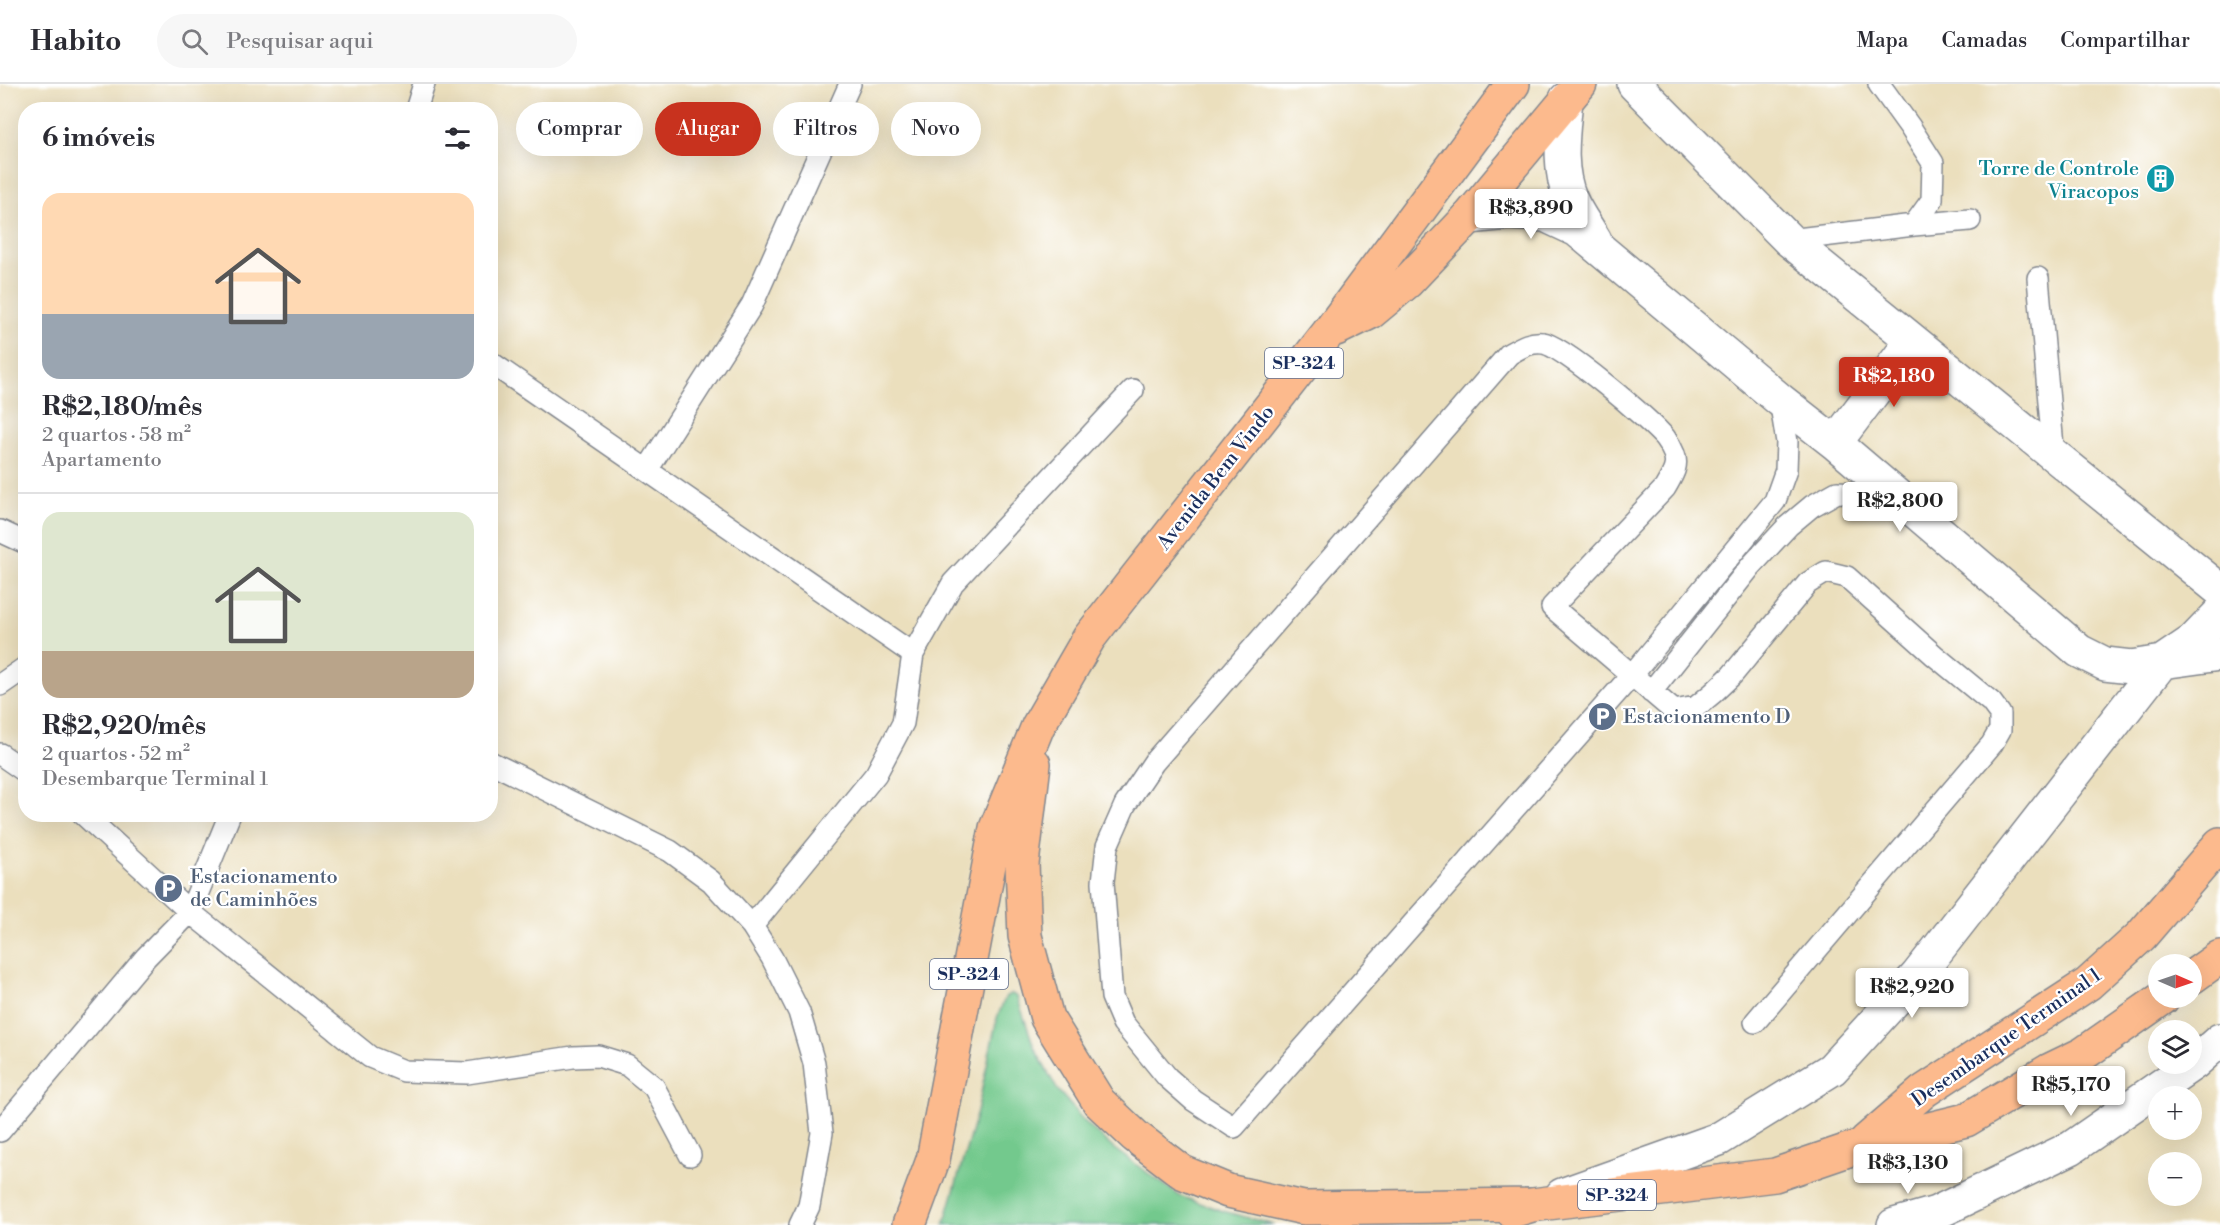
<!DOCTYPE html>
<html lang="pt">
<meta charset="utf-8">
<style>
body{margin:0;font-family:"Libre Bodoni",serif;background:#f7f7f7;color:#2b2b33;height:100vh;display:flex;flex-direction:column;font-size:22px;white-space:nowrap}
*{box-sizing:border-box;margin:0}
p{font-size:20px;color:#7c7c81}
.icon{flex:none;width:33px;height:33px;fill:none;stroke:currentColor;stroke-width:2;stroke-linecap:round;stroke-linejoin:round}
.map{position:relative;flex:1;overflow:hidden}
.panel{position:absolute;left:18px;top:18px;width:480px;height:720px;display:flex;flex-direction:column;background:#fff;border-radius:24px;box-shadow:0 6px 24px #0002}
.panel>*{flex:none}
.banner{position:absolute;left:516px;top:18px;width:570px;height:54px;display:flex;gap:12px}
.needle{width:39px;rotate:92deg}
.buttons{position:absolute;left:2148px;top:870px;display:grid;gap:12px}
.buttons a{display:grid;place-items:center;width:54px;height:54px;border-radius:50%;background:#fff;box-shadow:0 6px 24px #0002;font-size:30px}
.price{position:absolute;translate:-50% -51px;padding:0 14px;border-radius:6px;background:#fff;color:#222;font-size:20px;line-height:39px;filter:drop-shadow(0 2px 3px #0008)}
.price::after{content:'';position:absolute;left:50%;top:36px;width:18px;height:14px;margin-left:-9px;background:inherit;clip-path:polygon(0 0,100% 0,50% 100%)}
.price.active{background:#c8321e;color:#fff}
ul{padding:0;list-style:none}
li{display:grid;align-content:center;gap:12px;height:318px;padding:0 24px}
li+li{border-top:2px solid #e1e1e2}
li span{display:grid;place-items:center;height:186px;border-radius:18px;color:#555}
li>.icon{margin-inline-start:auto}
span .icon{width:108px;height:108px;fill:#fffc;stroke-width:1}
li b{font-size:26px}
h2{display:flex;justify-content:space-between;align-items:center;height:72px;padding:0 24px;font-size:26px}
.chip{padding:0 21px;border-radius:27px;background:#fff;box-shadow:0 6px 24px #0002;font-size:21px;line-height:54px}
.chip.active{background:#c8321e;color:#fff}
header{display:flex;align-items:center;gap:36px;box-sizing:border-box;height:84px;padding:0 30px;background:#fff;border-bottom:2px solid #e1e1e2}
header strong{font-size:28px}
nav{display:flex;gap:33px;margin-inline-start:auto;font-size:21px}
.search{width:420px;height:54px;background:#f7f7f7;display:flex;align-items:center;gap:15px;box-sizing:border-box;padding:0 21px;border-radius:33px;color:#7c7c81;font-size:22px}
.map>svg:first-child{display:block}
</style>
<header>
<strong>Habito</strong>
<div class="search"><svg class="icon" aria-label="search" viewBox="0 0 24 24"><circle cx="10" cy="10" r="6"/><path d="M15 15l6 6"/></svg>Pesquisar aqui</div>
<nav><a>Mapa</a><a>Camadas</a><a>Compartilhar</a></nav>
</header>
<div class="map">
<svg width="2220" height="1141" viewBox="0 0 2220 1141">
<rect width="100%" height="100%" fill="#fff"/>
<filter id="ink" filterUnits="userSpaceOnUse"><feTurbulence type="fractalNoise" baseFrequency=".0167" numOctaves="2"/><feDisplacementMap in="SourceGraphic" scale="12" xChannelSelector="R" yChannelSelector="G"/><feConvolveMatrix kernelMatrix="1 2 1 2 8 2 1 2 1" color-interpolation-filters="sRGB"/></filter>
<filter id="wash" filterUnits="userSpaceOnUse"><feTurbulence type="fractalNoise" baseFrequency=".008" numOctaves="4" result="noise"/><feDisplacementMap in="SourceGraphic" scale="24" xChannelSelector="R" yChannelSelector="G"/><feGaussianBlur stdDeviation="1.35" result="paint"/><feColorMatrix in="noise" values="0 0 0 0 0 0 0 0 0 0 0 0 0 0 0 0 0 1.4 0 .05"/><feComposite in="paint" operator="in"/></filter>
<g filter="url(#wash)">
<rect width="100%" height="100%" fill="#ebdfbd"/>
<!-- green -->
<path fill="#73c98d" stroke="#477c76" stroke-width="1.5" d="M1012 910 1017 913 1034 963 1057 1005 1083 1036 1113 1064 1180 1112 1223 1127 1274 1141H944L977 1028 997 934 1006 912Z"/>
</g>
<g filter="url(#ink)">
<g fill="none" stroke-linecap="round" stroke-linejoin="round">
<defs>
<path id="service" d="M416 26 424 0
M1914 141 1970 136
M1789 156 1914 141 1932 116 1933 79 1910 43 1879 0
M2038 194 2054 374
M490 278 913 570
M647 386 752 221 850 0
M0 447 26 459
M0 601 26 583
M1651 608 1751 482 1788 442 1812 422 1837 408 1894 411
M0 670 26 688
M490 678 670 767 711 797 752 842 772 874 799 928 814 979 822 1049 809 1122 800 1141
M230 730 190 828 370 973 404 987 467 989 573 973 598 972 627 981 654 1003 690 1071
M752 842 876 690 903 639 913 570 953 499 1133 306
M1755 938 1992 660 2000 646V630L1991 618 1934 571 1847 493 1826 488 1808 499 1732 591 1713 609 1696 623 1674 627 1552 523 1665 404C1671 393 1679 383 1674 370 1672 365 1668 358 1665 354 1651 337 1562 261 1543 259 1530 257 1520 264 1509 270L1154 678 1125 721 1107 762 1103 798 1112 913 1123 939 1167 993 1193 1016 1234 1043 1632 591 1775 417 1786 386 1787 358 1780 316
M0 1047 146 873 190 828 83 730"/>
<path id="minor" d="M1634 0 1789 156 2220 506
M1566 15C1563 49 1557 84 1571 116 1577 130 1587 143 1595 157
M1469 133 1508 129 1545 131 1577 146 1780 316 1835 359 2079 567 2105 580 2131 583 2162 578 2193 557 2220 529
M1835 359 1912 257
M1562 1111 1719 1055 1832 985 1917 892 2162 578 2220 570
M1894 1141 1936 1129 2071 1064 2194 979 2220 956"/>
<path id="primary" d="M1336 245 1371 228 1407 198 1469 133 1580 0
M1034 680 1022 780 1025 852 1047 934 1099 1018 1135 1052 1182 1088 1228 1107 1304 1124 1532 1121
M2192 893 2220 873
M1866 1057 1924 1007 2088 900 2141 852 2220 760
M1512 1127 1532 1121 1775 1091 1860 1062 1966 1036 2050 986 2083 970 2163 914
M909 1141 933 1076 996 744 1038 642 1089 554 1328 249 1513 0"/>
</defs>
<!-- service casing -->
<use href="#service" stroke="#83878e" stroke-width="24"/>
<!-- minor casing -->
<use href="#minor" stroke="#83878e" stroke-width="36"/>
<!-- primary casing -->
<use href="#primary" stroke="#83878e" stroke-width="36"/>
<!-- service -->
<use href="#service" stroke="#fff" stroke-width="21"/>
<!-- minor -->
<use href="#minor" stroke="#fff" stroke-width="33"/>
<!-- primary -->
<use href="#primary" stroke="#fcba8d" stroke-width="33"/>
</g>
</g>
<!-- icons -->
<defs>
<symbol id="building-disc" viewBox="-11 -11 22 22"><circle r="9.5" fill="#0f9aa8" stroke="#fff"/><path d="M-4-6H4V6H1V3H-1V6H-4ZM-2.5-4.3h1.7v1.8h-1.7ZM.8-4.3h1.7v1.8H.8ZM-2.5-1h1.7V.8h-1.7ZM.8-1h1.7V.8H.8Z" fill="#fff"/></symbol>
<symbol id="parking-disc" viewBox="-11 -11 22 22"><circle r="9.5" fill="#5c6f8a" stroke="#fff"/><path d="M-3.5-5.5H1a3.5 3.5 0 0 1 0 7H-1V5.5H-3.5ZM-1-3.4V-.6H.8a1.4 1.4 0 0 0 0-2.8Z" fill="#fff"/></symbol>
</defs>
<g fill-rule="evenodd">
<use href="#building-disc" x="2144" y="78" width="33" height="33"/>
<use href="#parking-disc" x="1586" y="616" width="33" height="33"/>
<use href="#parking-disc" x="152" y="788" width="33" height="33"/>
</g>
<g text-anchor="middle" stroke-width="4.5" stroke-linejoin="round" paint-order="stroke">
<!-- shield labels -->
<g fill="#fff" stroke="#5f6d8e" stroke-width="1.5">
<rect x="1265" y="264" width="78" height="30" rx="4.5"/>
<rect x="930" y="875" width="78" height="30" rx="4.5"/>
<rect x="1578" y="1096" width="78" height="30" rx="4.5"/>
</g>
<g font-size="18" font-weight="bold" fill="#1b2f5e">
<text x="1304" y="285">SP-324</text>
<text x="969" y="896">SP-324</text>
<text x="1617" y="1117">SP-324</text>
</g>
<!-- culture labels -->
<g font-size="20" fill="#0d838f" stroke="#fff" text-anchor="end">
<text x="2139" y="91">Torre de Controle<tspan x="2139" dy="23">Viracopos</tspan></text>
</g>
<!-- street labels -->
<g font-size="20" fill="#1b2f5e" stroke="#fff">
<text transform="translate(1215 393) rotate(-52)" y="7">Avenida Bem Vindo</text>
<text transform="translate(2006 953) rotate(-35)" y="7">Desembarque Terminal 1</text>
</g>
<!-- service labels -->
<g font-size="20" fill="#4e5e75" stroke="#fff" text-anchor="start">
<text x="1623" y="639">Estacionamento D</text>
<text x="190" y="799">Estacionamento<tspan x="190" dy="23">de Caminhões</tspan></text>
</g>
</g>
</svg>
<div class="buttons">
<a><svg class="needle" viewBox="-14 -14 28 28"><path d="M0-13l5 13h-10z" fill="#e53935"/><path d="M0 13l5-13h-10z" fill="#7c7c81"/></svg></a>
<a><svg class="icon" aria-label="layers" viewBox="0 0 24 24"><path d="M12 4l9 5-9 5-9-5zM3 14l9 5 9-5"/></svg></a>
<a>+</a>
<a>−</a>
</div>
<b class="price" style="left:1531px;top:156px">R$3,890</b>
<b class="price active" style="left:1894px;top:324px">R$2,180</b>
<b class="price" style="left:1900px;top:449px">R$2,800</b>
<b class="price" style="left:1912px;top:935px">R$2,920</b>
<b class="price" style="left:2071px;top:1033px">R$5,170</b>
<b class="price" style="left:1908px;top:1111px">R$3,130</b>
<div class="banner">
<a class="chip">Comprar</a>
<a class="chip active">Alugar</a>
<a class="chip">Filtros</a>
<a class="chip">Novo</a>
</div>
<section class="panel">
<h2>6 imóveis<svg class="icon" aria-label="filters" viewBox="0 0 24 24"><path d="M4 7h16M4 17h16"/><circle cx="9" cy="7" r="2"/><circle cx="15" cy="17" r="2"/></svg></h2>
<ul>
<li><span style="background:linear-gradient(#ffd9b3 65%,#9aa5b1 0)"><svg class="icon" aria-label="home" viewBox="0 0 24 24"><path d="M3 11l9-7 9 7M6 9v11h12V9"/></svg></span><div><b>R$2,180/mês</b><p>2 quartos · 58 m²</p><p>Apartamento</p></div></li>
<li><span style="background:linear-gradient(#dfe7d0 75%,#b9a48a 0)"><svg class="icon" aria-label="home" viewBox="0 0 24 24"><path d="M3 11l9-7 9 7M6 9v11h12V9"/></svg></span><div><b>R$2,920/mês</b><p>2 quartos · 52 m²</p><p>Desembarque Terminal 1</p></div></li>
</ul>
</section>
</div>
